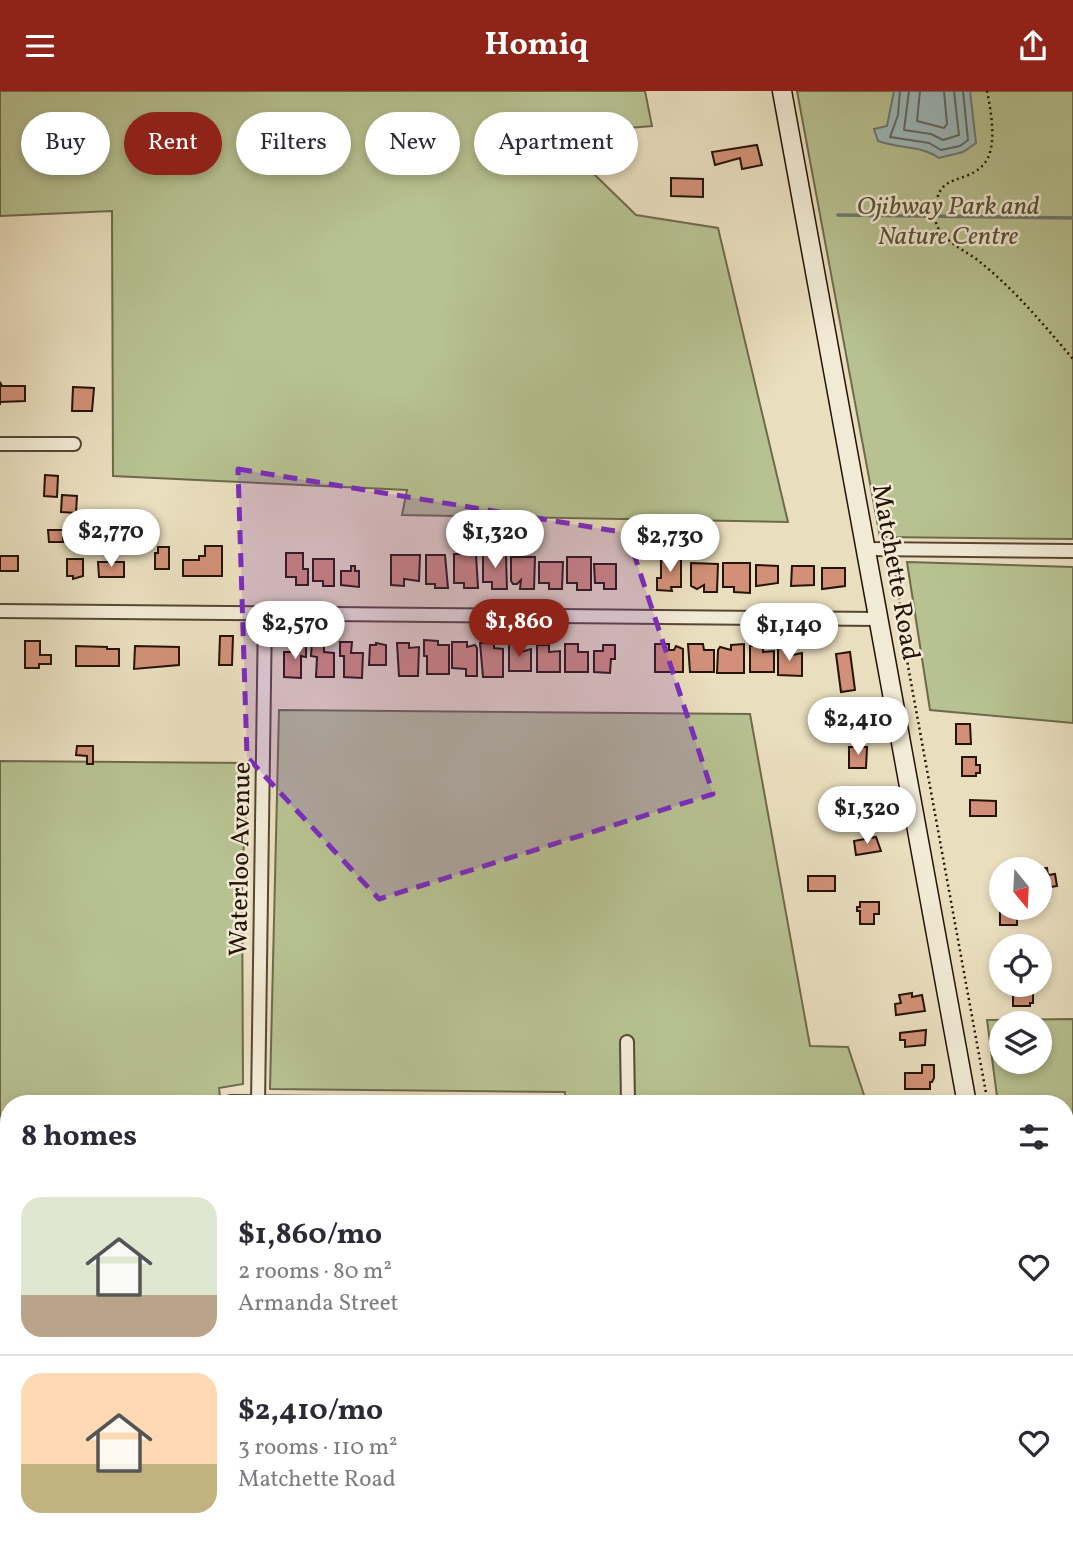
<!DOCTYPE html>
<meta charset="utf-8">
<style>
body{margin:0;font-family:Vollkorn,serif;background:#f7f7f7;color:#2b2b33;height:100vh;display:flex;flex-direction:column;font-size:26px;white-space:nowrap}
*{box-sizing:border-box;margin:0}
p{font-size:23px;color:#7c7c81}
.icon{flex:none;width:38px;height:38px;fill:none;stroke:currentColor;stroke-width:2;stroke-linecap:round;stroke-linejoin:round}
.map{position:relative;flex:1;overflow:hidden}
.drawer{position:absolute;left:0px;top:1004px;width:1074px;height:450px;display:flex;flex-direction:column;background:#fff;border-radius:28px 28px 0 0;box-shadow:0 4px 10px #0003}
.drawer>*{flex:none}
.banner{position:absolute;left:21px;top:21px;width:700px;height:63px;display:flex;gap:14px}
.needle{width:46px;rotate:162deg}
.fabs{position:absolute;left:989px;top:766px;display:grid;gap:14px}
.fabs a{display:grid;place-items:center;width:63px;height:63px;border-radius:50%;background:#fff;box-shadow:0 4px 10px #0003;font-size:35px}
.price{position:absolute;translate:-50% -60px;padding:0 16px;border-radius:24px;background:#fff;color:#222;font-size:23px;line-height:46px;filter:drop-shadow(0 2px 4px #0008)}
.price::after{content:'';position:absolute;left:50%;top:42px;width:21px;height:16px;margin-left:-10px;background:inherit;clip-path:polygon(0 0,100% 0,50% 100%)}
.price.current{background:#8f2418;color:#fff}
ul{padding:0;list-style:none}
li{display:flex;align-items:center;gap:21px;height:175px;padding:0 21px}
li+li{border-top:2px solid #e1e1e2}
li span{display:grid;place-items:center;flex:none;width:196px;height:140px;border-radius:21px;color:#555}
li>.icon{margin-inline-start:auto}
span .icon{width:84px;height:84px;fill:#fffc;stroke-width:1}
li b{font-size:30px}
h2{display:flex;justify-content:space-between;align-items:center;height:84px;padding:0 21px;font-size:30px}
.tag{padding:0 24px;border-radius:32px;background:#fff;box-shadow:0 4px 10px #0003;font-size:24px;line-height:63px}
.tag.current{background:#8f2418;color:#fff}
header{display:flex;justify-content:space-between;align-items:center;height:91px;padding:0 21px;background:#8f2418;color:#fff;font-size:32px;font-weight:700}
.map>svg:first-child{display:block}
</style>
<header><svg class="icon" aria-label="menu" viewBox="0 0 24 24"><path d="M4 6h16M4 12h16M4 18h16"/></svg>Homiq<svg class="icon" aria-label="share" viewBox="0 0 24 24"><path d="M12 15V3M7 8l5-5 5 5M5 13v7h14v-7"/></svg></header>
<div class="map">
<svg width="1073" height="1453" viewBox="0 0 1073 1453">
<rect width="100%" height="100%" fill="#e9debe"/>
<filter id="stains"><feTurbulence type="fractalNoise" baseFrequency=".00286" numOctaves="4"/><feColorMatrix values="0 0 0 0 .2 0 0 0 0 .09 0 0 0 0 .02 0 0 0 .5 -.17"/></filter>
<radialGradient id="worn" r=".72"><stop offset=".6" stop-color="#630" stop-opacity="0"/><stop offset="1" stop-color="#630" stop-opacity=".3"/></radialGradient>
<!-- green -->
<path fill="#b7c191" stroke="#6e6a4b" stroke-width="2" fill-rule="evenodd" d="M0 0H645L652 35 553 43 636 124 718 137 788 431 402 424 407 399 113 385 112 120 0 125Z
M797 0H1073V448L880 446Z
M907 471 1073 476V632L930 619Z
M279 619 750 623 810 955 848 956 867 1013H565V1001L270 998Z
M0 670 249 672 242 784 243 993 219 997 221 1013H9V1446H647L618 1453H0Z
M1073 928V1250L1066 1254V1013H998L987 929ZM1001 933H1040V971H1001Z
M1073 1347V1453H1037V1446H1066V1351Z
M885 1446H996V1453H869Z"/>
<!-- water -->
<path fill="#9cb9bc" stroke="#6c7773" stroke-width="2" d="M894 0H970L976 52 963 61 939 67C921 54 899 58 878 50L874 38 887 35Z"/>
<g fill="none" stroke-linecap="round" stroke-linejoin="round">
<!-- shore -->
<path stroke="#606660" stroke-width="2" d="M900 0 898 24 890 46 929 52 941 59 960 55 968 49 963 0
M909 0 904 39 931 43 943 49 959 44 954 0
M920 0 917 30 944 37 947 33 944 0"/>
<!-- stream -->
<path stroke="#6c7773" stroke-width="3.5" d="M838 124 1073 127"/>
</g>
<!-- building -->
<path fill="#d19077" stroke="#251405" stroke-width="2" d="M757 54 762 74 742 78 740 67 715 74 712 61Z
M671 87 703 88V106L671 105Z
M0 291 2 295H25V310L0 311V314Z
M73 296 94 297 92 320H72Z
M45 384 58 385 57 406 44 405Z
M62 404 77 405 76 422 61 421Z
M48 439H69V445L63 446V451H49Z
M205 455H222V485H183V469H199V465H205Z
M158 456H169V478H155V462H158Z
M286 462H303V478H308V494H296V486H286Z
M483 462 506 464 507 498H492V491H483Z
M454 463H476L478 497H464V492H454Z
M391 464H420L419 490 404 488V495L391 494Z
M426 464H445L448 497H435V493H426Z
M0 465H18V480H0Z
M511 466H535L534 498H520L521 489 517 493H513L511 490Z
M567 466H591V499H577V492H567Z
M661 467H681V496H671L672 500 657 499V487H661Z
M67 468H83V485L73 488V485H67Z
M313 468H334V495H323V490H313Z
M98 471H124V486H99Z
M539 471H563L562 498H549V492H539Z
M691 472 718 473 717 501H704V494L697 498 691 495Z
M723 472H750V502L734 501V496H723Z
M594 473H616V498H604V492H595Z
M756 474 778 475V492L756 495Z
M351 475H355V480H359V496L341 494V480H351Z
M792 475H814V494L791 495Z
M822 477H845V495L822 498Z
M220 545H233L232 574H219Z
M424 549 438 550V554H449V583H427V565H424Z
M25 550H40V564H51V573H39V577H25Z
M296 551H306V566L301 565V587L284 586V561H296Z
M312 551H324V561L334 562V586H316L317 566 311 565Z
M340 551H352L351 562H363L362 587 344 586V565H340Z
M452 551H467V556L475 554 477 557V585H466V578L452 577Z
M376 552 386 554V574H369L370 554H376Z
M397 552H409V557L419 556 418 585H399Z
M480 552H494V557L503 558V586H483Z
M509 553H521V561L531 558V580H509Z
M565 553H578V561H588V581H565Z
M655 553H669V559H674L676 555 683 558V581H655Z
M688 553H703L704 559H714V581H690Z
M744 553V582H717L718 559 720 556 731 559V554Z
M537 554H549V561L560 560V581H537Z
M603 554H615V568H611L610 582 594 581V560H603Z
M76 555 107 556V558H119V575H76Z
M135 555 179 556V574L134 578Z
M750 555H763V561L774 560V581H750Z
M778 557H788V565L802 562V585L778 584Z
M850 561 855 599 841 601 836 563Z
M842 613 846 640 832 642 828 615Z
M956 633H970L971 653H956Z
M77 655H93V673H87V665L76 664Z
M849 656H867L866 677H849Z
M962 666H976V674H980V682H976V685H962Z
M970 709 996 710V725H970Z
M882 713 884 724 879 725 881 736 867 738 865 727 849 729 848 718Z
M876 746 881 760 856 764 854 750Z
M1047 777 1048 784 1055 783 1057 795 1051 796V794L1040 796V778Z
M808 785H835V800H808Z
M860 811H879V823H874V833H860V820H857V816H860Z
M1002 817H1017V834H1000V820H1002Z
M1013 899H1030V902H1033V912H1030V915H1013Z
M912 902V906L922 904 925 920 896 924 895 913 901 912 899 904Z
M926 939 925 954 905 956V949H900V942Z
M922 974H934V987L932 991H930V998H905V982H922Z"/>
<g fill="none" stroke-linecap="round" stroke-linejoin="round">
<defs>
<path id="street" d="M0 353H74
M867 458 1073 460
M0 520 879 528
M627 951 628 1013
M231 1011 435 1013
M258 1013 265 523"/>
<path id="secondary" d="M782 0C845 337 904 676 967 1013
M1005 1446 1006 1453"/>
<path id="highway" d="M1066 1280 1073 1275
M1066 1325 1073 1321
M699 1453 721 1446
M811 1453 829 1446"/>
</defs>
<!-- street casing -->
<use href="#street" stroke="#564633" stroke-width="16"/>
<!-- secondary casing -->
<use href="#secondary" stroke="#251405" stroke-width="21"/>
<!-- highway casing -->
<use href="#highway" stroke="#251405" stroke-width="26"/>
<!-- path -->
<path stroke="#251405" stroke-width="2.5" stroke-dasharray="2 3.5" stroke-linecap="butt" d="M987 0C991 20 998 57 984 73 966 94 938 81 936 116 936 121 934 128 936 132 941 150 967 160 980 171 1015 199 1043 233 1073 268
M894 468 908 575 988 1013
M1024 1453V1446"/>
<!-- street -->
<use href="#street" stroke="#f1ead5" stroke-width="12"/>
<!-- secondary -->
<use href="#secondary" stroke="#f1ead5" stroke-width="18"/>
<!-- highway -->
<use href="#highway" stroke="#e9debe" stroke-width="23"/>
</g>
<!-- marked area -->
<path fill="#7b2cbf" fill-opacity="0.2" stroke="#7b2cbf" stroke-width="5" stroke-dasharray="14 9" stroke-linejoin="round" d="M238 378 627 442 713 703 379 808 247 666Z"/>
<g text-anchor="middle" stroke-width="5" stroke-linejoin="round" paint-order="stroke">
<!-- park labels -->
<g font-size="26" font-style="italic" fill="#585136" stroke="#f1ead5">
<text x="948" y="123">Ojibway Park and<tspan x="948" dy="30">Nature Centre</tspan></text>
</g>
<!-- street labels -->
<g font-size="26" fill="#251405" stroke="#f1ead5">
<text transform="translate(897 481) rotate(80)" y="9">Matchette Road</text>
<text transform="translate(239 768) rotate(-89)" y="9">Waterloo Avenue</text>
</g>
</g>
<rect width="100%" height="100%" filter="url(#stains)"/>
<rect width="100%" height="100%" fill="url(#worn)"/>
</svg>
<div class="fabs">
<a><svg class="needle" viewBox="-14 -14 28 28"><path d="M0-13l5 13h-10z" fill="#e53935"/><path d="M0 13l5-13h-10z" fill="#7c7c81"/></svg></a>
<a><svg class="icon" aria-label="locate" viewBox="0 0 24 24"><circle cx="12" cy="12" r="6"/><path d="M12 2v4M12 18v4M2 12h4M18 12h4"/></svg></a>
<a><svg class="icon" aria-label="layers" viewBox="0 0 24 24"><path d="M12 4l9 5-9 5-9-5zM3 14l9 5 9-5"/></svg></a>
</div>
<b class="price" style="left:111px;top:478px">$2,770</b>
<b class="price" style="left:495px;top:479px">$1,320</b>
<b class="price" style="left:670px;top:483px">$2,730</b>
<b class="price current" style="left:519px;top:568px">$1,860</b>
<b class="price" style="left:295px;top:570px">$2,570</b>
<b class="price" style="left:789px;top:572px">$1,140</b>
<b class="price" style="left:858px;top:666px">$2,410</b>
<b class="price" style="left:867px;top:755px">$1,320</b>
<div class="banner">
<a class="tag">Buy</a>
<a class="tag current">Rent</a>
<a class="tag">Filters</a>
<a class="tag">New</a>
<a class="tag">Apartment</a>
</div>
<section class="drawer">
<h2>8 homes<svg class="icon" aria-label="filters" viewBox="0 0 24 24"><path d="M4 7h16M4 17h16"/><circle cx="9" cy="7" r="2"/><circle cx="15" cy="17" r="2"/></svg></h2>
<ul>
<li><span style="background:linear-gradient(#dfe7d0 70%,#b9a48a 0)"><svg class="icon" aria-label="home" viewBox="0 0 24 24"><path d="M3 11l9-7 9 7M6 9v11h12V9"/></svg></span><div><b>$1,860/mo</b><p>2 rooms · 80 m²</p><p>Armanda Street</p></div><svg class="icon" aria-label="heart" viewBox="0 0 24 24"><path d="M12 20l-8-8c-3-5 5-10 8-4 3-6 11-1 8 4z"/></svg></li>
<li><span style="background:linear-gradient(#ffd9b3 65%,#c2b280 0)"><svg class="icon" aria-label="home" viewBox="0 0 24 24"><path d="M3 11l9-7 9 7M6 9v11h12V9"/></svg></span><div><b>$2,410/mo</b><p>3 rooms · 110 m²</p><p>Matchette Road</p></div><svg class="icon" aria-label="heart" viewBox="0 0 24 24"><path d="M12 20l-8-8c-3-5 5-10 8-4 3-6 11-1 8 4z"/></svg></li>
</ul>
</section>
</div>
